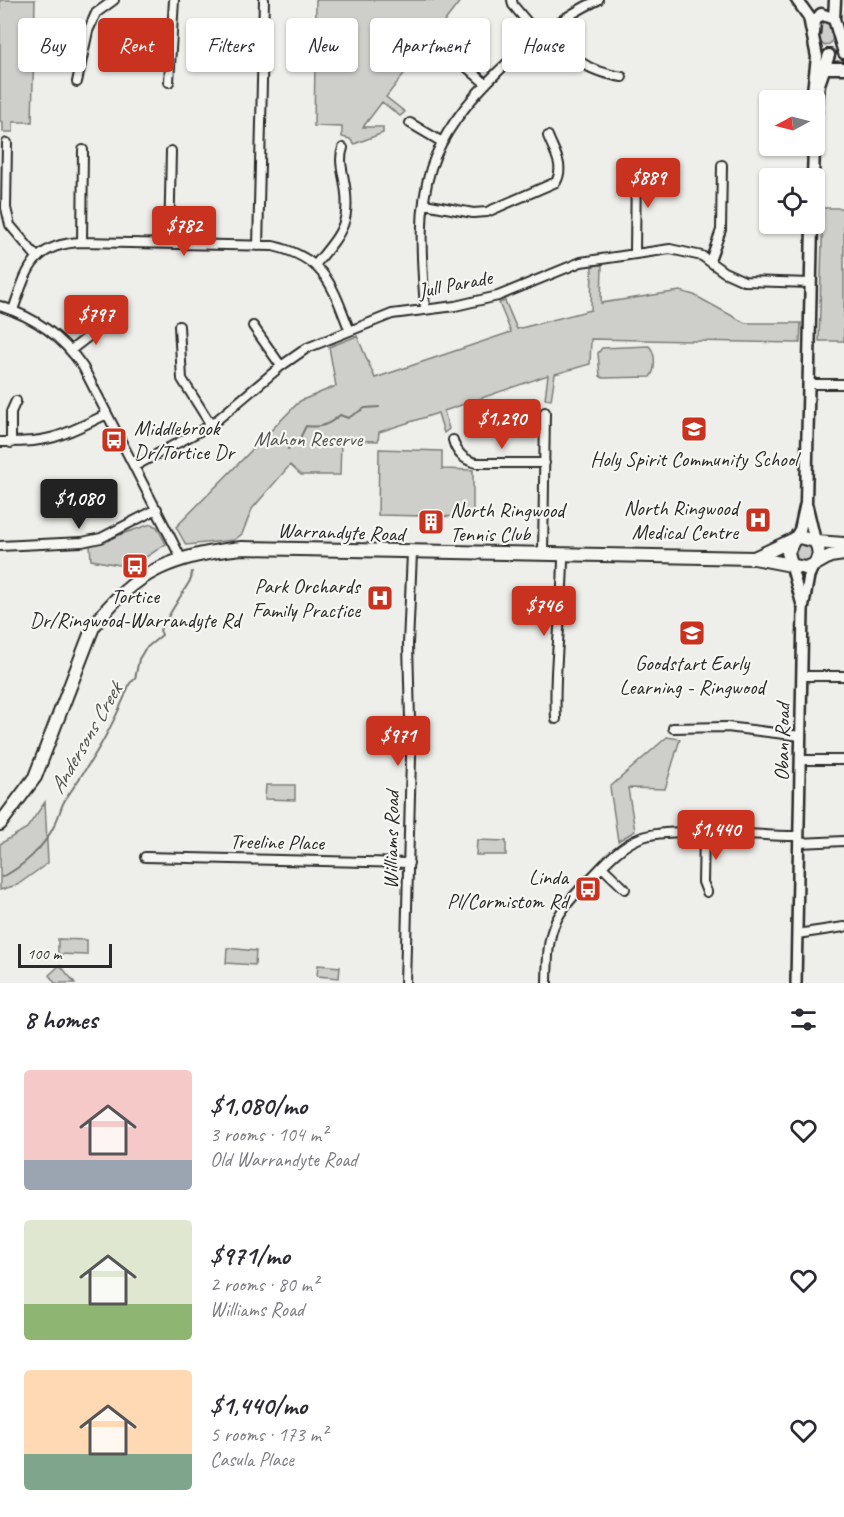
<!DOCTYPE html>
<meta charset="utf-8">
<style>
body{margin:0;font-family:Caveat,sans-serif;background:#f2f2f3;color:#2b2b33;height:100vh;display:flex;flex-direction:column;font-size:22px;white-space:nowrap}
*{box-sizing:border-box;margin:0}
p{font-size:20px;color:#7c7c81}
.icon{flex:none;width:33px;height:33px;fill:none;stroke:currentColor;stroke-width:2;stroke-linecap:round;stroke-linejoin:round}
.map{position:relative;height:983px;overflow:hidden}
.details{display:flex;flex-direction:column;background:#fff;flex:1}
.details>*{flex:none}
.top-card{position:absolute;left:18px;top:18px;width:808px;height:54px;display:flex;gap:12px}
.needle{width:39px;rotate:263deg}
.fabs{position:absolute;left:759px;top:90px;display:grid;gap:12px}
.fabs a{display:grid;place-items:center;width:66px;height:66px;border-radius:6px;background:#fff;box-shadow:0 2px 4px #0004;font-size:30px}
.scale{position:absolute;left:18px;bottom:15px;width:94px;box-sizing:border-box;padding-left:6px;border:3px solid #2b2b2b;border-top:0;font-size:16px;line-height:21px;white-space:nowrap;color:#2b2b2b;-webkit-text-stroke:4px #f6f6f2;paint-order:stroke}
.price{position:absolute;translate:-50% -51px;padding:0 14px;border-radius:6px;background:#c8321e;color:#fff;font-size:20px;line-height:39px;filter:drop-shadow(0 2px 3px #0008)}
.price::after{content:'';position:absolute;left:50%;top:36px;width:18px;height:14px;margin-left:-9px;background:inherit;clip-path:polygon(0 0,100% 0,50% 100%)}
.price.on{background:#222;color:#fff}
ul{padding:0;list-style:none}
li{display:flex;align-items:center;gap:18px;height:150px;padding:0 24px}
li span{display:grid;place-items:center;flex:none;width:168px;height:120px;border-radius:6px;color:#555}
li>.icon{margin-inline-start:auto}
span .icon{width:72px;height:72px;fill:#fffc;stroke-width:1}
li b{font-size:26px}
h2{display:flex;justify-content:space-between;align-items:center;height:72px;padding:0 24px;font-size:26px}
.tag{padding:0 21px;border-radius:6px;background:#fff;box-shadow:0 2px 4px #0004;font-size:21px;line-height:54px}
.tag.on{background:#c8321e;color:#fff}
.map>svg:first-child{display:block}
</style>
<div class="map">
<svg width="844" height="983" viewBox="0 0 844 983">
<rect width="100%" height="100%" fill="#eeeeea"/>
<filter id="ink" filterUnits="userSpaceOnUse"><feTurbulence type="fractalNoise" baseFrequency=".0167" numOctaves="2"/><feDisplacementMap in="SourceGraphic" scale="12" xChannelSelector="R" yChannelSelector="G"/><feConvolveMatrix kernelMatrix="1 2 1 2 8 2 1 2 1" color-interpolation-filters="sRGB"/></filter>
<g filter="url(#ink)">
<!-- green -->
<path fill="#cececa" stroke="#7c7c7a" stroke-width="1.5" d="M0 0H35L32 122H13V132H3V122L0 121Z
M316 0H461L386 97 405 112 400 116 382 102 363 127H383V133L354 144 350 139 342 137V127L314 126Z
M825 21C832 25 835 35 831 43L825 46 818 40V26Z
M823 208H844V341H819Z
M602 265 601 303 680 291 694 295 745 323H801L800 343 591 339 590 364 555 374 551 400 545 399 548 375 444 411 449 429 444 433 438 413 379 432 378 441 341 440 340 475H301L290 465 252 509 242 534 234 540 186 545 176 527 300 401 336 386 329 347 357 336 375 378 511 332 499 303 505 301 517 329 591 310 592 266Z
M649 346C656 353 656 370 650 377L603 378 600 376 598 353 602 348Z
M379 449 442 451V469L473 470V517L378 515Z
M151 524 157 527 166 544 131 567 91 560 90 545Z
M801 541 814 548 812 561 799 563 793 558 794 546Z
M667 737 680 739 665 789 628 788 635 831 618 841 610 787Z
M266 785H295V800L265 799Z
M45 802 48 863 17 885 0 890V844L27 828Z
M477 840 506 841V855H476Z
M58 939 87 940V955L58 954Z
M227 948 256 951 255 965 226 963Z
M60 965 75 983H55L49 975Z
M318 965 340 967 339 978 317 976Z"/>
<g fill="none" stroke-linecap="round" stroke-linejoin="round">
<!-- stream -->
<path stroke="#757573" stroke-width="2" d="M288 449 299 440 306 426C320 428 329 425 340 415L348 418 365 408 379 407
M2 877C23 867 44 847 54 826 59 818 60 808 65 800 93 759 112 730 130 683L135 679 139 659 145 649 162 635 160 630 191 579 192 572"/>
<defs>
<path id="minor" d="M512 0 513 5 539 36
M549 28C574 59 582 70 622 77
M456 58 486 84
M77 82 88 31 96 13 114 0
M169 82 174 0
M410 123 442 142
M7 143 6 208 10 225 36 256
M425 204 473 213 487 212 556 182C565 166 554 152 548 136
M82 242 83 150
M169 244 171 151
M258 246 264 0
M635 253 636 166
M710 261 721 230 722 165
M316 264C342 232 352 222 344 180 342 169 339 158 343 148
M0 306C36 318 62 336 83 367L181 558
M425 309C422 264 417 212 431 168 453 101 536 30 598 0
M13 310C27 270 32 244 82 242L273 246C325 258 332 285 349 329
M179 326 182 379 211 425
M253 326 281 366
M71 350 106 323
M809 384H844
M453 440C456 452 464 460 476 463H545
M0 442C51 443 62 436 107 414
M11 443V412L16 401
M135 466 211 425 281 366 307 348 392 314 455 306 498 296 581 262 670 249 702 256 724 272 744 281 811 283
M0 546 82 542 101 538 157 509
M543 554 545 412
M803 676H844
M556 719C553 664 563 610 563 555
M673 728 727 727 801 736
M801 760H844
M704 834 703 882 707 892
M799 843 844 841
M145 857 409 863
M602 867 625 889
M797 934 844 927
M405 983 411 758 408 644 412 553
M547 983C548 930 550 920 587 882 603 866 619 846 640 838 671 825 761 837 799 836"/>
<path id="tertiary" d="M791 565 802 605
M796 983 803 610 809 576 814 565"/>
<path id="secondary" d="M797 0 809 17 817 57 812 100
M835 0 834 19 844 53
M814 33 815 21 821 14 834 19
M824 68H844
M814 129 819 84 829 55
M813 178 814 146
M807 507 815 541
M793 541 800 530 806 503 812 224"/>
<path id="primary" d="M816 542 844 544
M754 558 799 537 815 541C820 550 820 557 814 565L805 568 791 565 788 552 793 541
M814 565 830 556 844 554
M0 824 35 777 93 627C133 571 175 555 242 548L754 558 791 565"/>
</defs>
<!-- minor casing -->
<use href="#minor" stroke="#2b2b2b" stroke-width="12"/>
<!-- tertiary casing -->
<use href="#tertiary" stroke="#2b2b2b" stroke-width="14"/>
<!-- secondary casing -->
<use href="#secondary" stroke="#2b2b2b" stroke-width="15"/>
<!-- primary casing -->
<use href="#primary" stroke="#2b2b2b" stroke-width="16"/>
<!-- minor -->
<use href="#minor" stroke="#f6f6f2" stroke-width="8"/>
<!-- tertiary -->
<use href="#tertiary" stroke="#f6f6f2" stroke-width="9"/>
<!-- secondary -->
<use href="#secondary" stroke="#f6f6f2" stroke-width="10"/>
<!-- primary -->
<use href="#primary" stroke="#f6f6f2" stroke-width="12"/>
</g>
</g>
<!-- icons -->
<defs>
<symbol id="school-square" viewBox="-11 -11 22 22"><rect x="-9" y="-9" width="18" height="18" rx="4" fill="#c8321e" stroke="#f6f6f2"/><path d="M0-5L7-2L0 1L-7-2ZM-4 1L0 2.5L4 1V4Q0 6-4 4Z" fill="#fff"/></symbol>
<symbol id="bus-square" viewBox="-11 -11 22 22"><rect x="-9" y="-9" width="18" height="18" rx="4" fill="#c8321e" stroke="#f6f6f2"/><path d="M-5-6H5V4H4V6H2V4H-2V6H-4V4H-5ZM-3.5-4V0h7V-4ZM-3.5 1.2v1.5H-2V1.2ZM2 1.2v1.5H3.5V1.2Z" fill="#fff"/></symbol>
<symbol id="hospital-square" viewBox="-11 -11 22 22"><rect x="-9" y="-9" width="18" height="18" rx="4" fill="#c8321e" stroke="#f6f6f2"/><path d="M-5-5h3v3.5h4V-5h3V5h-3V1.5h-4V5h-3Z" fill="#fff"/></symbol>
<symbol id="building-square" viewBox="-11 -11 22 22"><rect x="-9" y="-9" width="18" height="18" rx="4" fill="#c8321e" stroke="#f6f6f2"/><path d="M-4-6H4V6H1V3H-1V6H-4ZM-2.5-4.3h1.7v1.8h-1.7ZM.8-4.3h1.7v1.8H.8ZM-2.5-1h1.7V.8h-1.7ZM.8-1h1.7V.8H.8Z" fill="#fff"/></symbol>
</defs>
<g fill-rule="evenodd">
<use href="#school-square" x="679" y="414" width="30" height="30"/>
<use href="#bus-square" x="99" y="425" width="30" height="30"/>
<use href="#hospital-square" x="743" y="505" width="30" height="30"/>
<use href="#building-square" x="416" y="507" width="30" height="30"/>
<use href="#bus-square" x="120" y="551" width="30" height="30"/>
<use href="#hospital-square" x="365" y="583" width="30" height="30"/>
<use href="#school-square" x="677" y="618" width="30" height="30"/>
<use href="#bus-square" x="573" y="874" width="30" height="30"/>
</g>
<g text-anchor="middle" stroke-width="4.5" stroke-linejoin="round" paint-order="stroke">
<!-- street labels -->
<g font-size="21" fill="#2b2b2b" stroke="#f6f6f2">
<text transform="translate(455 284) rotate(-11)" y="7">Jull Parade</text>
<text transform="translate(341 532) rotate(2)" y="7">Warrandyte Road</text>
<text transform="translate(782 742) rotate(-89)" y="7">Oban Road</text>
<text transform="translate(391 840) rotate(-89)" y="7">Williams Road</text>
<text transform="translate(277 842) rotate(1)" y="7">Treeline Place</text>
</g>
<!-- poi labels -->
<g font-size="21" fill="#2b2b2b" stroke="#f6f6f2">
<text x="134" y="435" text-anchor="start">Middlebrook<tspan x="134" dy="24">Dr/Tortice Dr</tspan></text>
<text x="694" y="466">Holy Spirit Community School</text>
<text x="738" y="515" text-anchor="end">North Ringwood<tspan x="738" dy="24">Medical Centre</tspan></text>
<text x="450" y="517" text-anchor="start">North Ringwood<tspan x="450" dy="24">Tennis Club</tspan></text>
<text x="360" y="593" text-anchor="end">Park Orchards<tspan x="360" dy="24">Family Practice</tspan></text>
<text x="135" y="603">Tortice<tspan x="135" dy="24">Dr/Ringwood-Warrandyte Rd</tspan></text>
<text x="692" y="670">Goodstart Early<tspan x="692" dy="24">Learning - Ringwood</tspan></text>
<text x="568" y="884" text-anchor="end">Linda<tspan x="568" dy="24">Pl/Cormistom Rd</tspan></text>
</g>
<!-- park labels -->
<g font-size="21" fill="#545453" stroke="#f6f6f2">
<text x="308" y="446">Mahon Reserve</text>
</g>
<!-- water labels -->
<g font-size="22" font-style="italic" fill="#565655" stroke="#f6f6f2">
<text transform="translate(85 738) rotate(-60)" y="8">Andersons Creek</text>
</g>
</g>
</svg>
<div class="fabs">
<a><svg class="needle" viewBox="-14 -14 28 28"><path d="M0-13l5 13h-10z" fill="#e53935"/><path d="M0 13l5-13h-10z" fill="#7c7c81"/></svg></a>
<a><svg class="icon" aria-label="locate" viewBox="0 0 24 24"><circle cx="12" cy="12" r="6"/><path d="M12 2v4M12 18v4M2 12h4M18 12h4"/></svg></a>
</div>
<div class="scale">100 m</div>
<b class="price" style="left:648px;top:209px">$889</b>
<b class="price" style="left:184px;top:257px">$782</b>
<b class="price" style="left:96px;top:346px">$797</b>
<b class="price" style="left:502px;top:450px">$1,290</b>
<b class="price on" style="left:79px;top:530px">$1,080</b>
<b class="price" style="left:544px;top:637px">$746</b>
<b class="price" style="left:398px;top:767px">$971</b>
<b class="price" style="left:716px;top:861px">$1,440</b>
<div class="top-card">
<a class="tag">Buy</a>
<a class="tag on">Rent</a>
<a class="tag">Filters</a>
<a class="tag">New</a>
<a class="tag">Apartment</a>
<a class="tag">House</a>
</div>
</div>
<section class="details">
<h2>8 homes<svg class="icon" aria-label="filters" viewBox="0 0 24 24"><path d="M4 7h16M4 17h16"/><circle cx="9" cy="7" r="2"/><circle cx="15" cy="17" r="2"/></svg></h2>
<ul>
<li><span style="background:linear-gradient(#f6c9c9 75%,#9aa5b1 0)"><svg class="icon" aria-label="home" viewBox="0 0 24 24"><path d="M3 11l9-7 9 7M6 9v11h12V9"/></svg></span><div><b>$1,080/mo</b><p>3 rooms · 104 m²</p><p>Old Warrandyte Road</p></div><svg class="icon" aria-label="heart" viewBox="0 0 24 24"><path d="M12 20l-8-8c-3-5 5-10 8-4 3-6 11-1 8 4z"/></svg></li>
<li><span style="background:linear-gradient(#dfe7d0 70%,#8fb573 0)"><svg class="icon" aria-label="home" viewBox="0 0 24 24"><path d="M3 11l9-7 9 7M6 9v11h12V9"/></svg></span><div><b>$971/mo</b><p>2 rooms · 80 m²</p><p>Williams Road</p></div><svg class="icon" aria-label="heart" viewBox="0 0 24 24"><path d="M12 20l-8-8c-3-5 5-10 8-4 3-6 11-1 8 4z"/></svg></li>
<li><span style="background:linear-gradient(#ffd9b3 70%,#7fa58c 0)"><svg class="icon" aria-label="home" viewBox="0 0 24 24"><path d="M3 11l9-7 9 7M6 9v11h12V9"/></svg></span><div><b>$1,440/mo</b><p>5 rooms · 173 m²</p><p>Casula Place</p></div><svg class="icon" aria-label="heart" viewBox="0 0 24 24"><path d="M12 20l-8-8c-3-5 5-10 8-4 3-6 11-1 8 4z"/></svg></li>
</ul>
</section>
